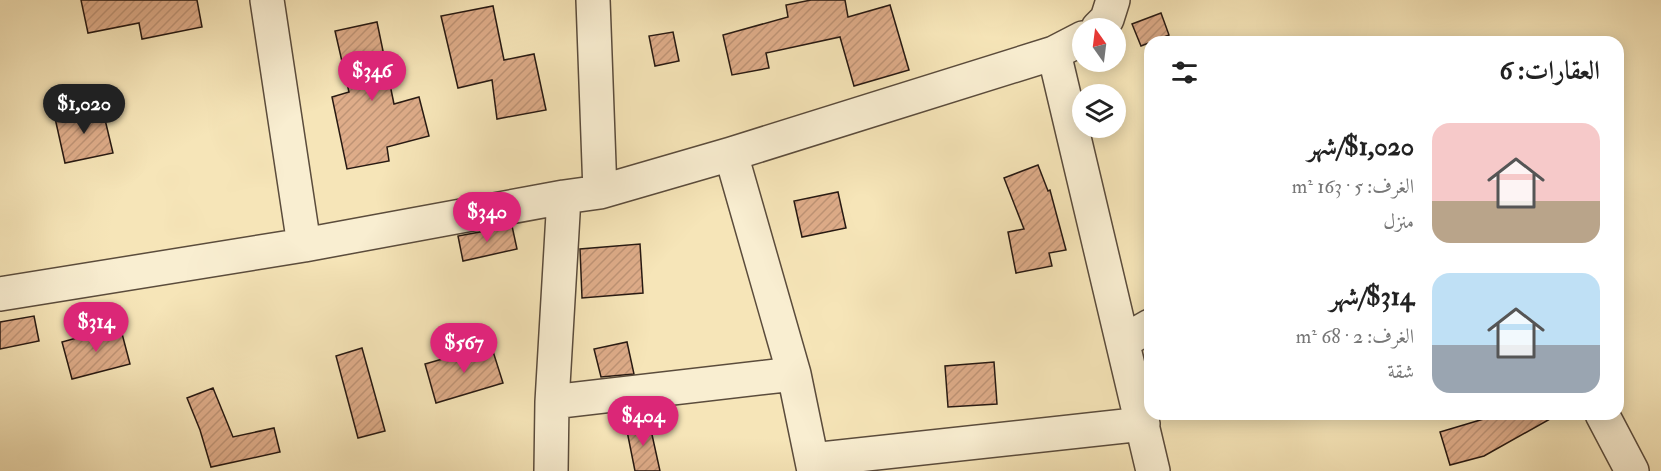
<!DOCTYPE html>
<html lang="ar">
<meta charset="utf-8">
<style>
body{margin:0;font-family:"IM FELL Double Pica",Amiri,serif;background:#f2f2f2;color:#222;direction:rtl;height:100vh;display:flex;flex-direction:column;font-size:22px;white-space:nowrap}
*{box-sizing:border-box;margin:0}
p{font-size:20px;color:#767676}
.icon{flex:none;width:33px;height:33px;fill:none;stroke:currentColor;stroke-width:2;stroke-linecap:round;stroke-linejoin:round}
.map{position:relative;flex:1;overflow:hidden;direction:ltr}
.side{position:absolute;left:1144px;top:36px;width:480px;height:384px;display:flex;flex-direction:column;background:#fff;border-radius:18px;box-shadow:0 3px 15px #0003;direction:rtl}
.side>*{flex:none}
.needle{width:39px;rotate:346deg}
.tools{position:absolute;left:1072px;top:18px;display:grid;gap:12px}
.tools a{display:grid;place-items:center;width:54px;height:54px;border-radius:50%;background:#fff;box-shadow:0 3px 15px #0003;font-size:30px}
.price{position:absolute;translate:-50% -51px;padding:0 14px;border-radius:21px;background:#db2777;color:#fff;font-size:20px;line-height:39px;filter:drop-shadow(0 2px 3px #0008)}
.price::after{content:'';position:absolute;left:50%;top:36px;width:18px;height:14px;margin-left:-9px;background:inherit;clip-path:polygon(0 0,100% 0,50% 100%)}
.price.on{background:#222;color:#fff}
ul{padding:0;list-style:none}
li{display:flex;align-items:center;gap:18px;height:150px;padding:0 24px}
li span{display:grid;place-items:center;flex:none;width:168px;height:120px;border-radius:18px;color:#555}
li>.icon{margin-inline-start:auto}
span .icon{width:72px;height:72px;fill:#fffc;stroke-width:1}
li b{font-size:26px}
h2{display:flex;justify-content:space-between;align-items:center;height:72px;padding:0 24px;font-size:26px}
.map>svg:first-child{display:block}
</style>
<div class="map">
<svg width="1661" height="471" viewBox="0 0 1661 471">
<defs>
<pattern id="building-hatch" width="6" height="6" patternUnits="userSpaceOnUse" patternTransform="scale(1.5)"><rect width="6" height="6" fill="#deac89"/><path d="M-1 1l2-2M0 6l6-6M5 7l2-2" fill="none" stroke="#be9375"/></pattern>
</defs>
<rect width="100%" height="100%" fill="#f6e5b8"/>
<filter id="stains"><feTurbulence type="fractalNoise" baseFrequency=".00333" numOctaves="4"/><feColorMatrix values="0 0 0 0 .2 0 0 0 0 .09 0 0 0 0 .02 0 0 0 .5 -.17"/></filter>
<radialGradient id="worn" r=".72"><stop offset=".6" stop-color="#630" stop-opacity="0"/><stop offset="1" stop-color="#630" stop-opacity=".3"/></radialGradient>
<!-- building -->
<path fill="url(#building-hatch)" stroke="#271912" stroke-width="1.5" d="M81 0H197L202 27 142 39 139 23 88 33Z
M811 0H845L848 17 890 5 909 70 854 86 840 37 766 53 769 68 732 75 723 35 788 17 786 5Z
M493 6 504 60 534 54 546 110 497 119 492 80 458 88 441 16Z
M1161 13 1169 35 1141 46 1132 24Z
M377 22 394 104 419 97 429 136 387 147 389 161 347 169 332 97 349 92 335 31Z
M673 32 679 61 655 66 649 36Z
M102 107 113 153 65 163 55 118Z
M1038 165 1048 191 1050 190 1066 250 1049 253 1052 266 1016 273 1008 232 1024 229 1004 178Z
M838 192 846 228 802 237 794 201Z
M512 226 517 249 463 261 458 236Z
M640 244 643 293 582 298 580 249Z
M34 316 39 341 0 349V322Z
M120 326 130 364 72 379 62 342Z
M627 342 634 374 601 377 594 349Z
M491 345 503 383 436 403 425 364Z
M362 348 385 431 358 438 336 356Z
M994 362 997 404 948 407 945 366Z
M213 388 233 437 274 428 280 452 211 467 200 430 187 398Z
M1485 414H1559L1484 456 1450 465 1440 432 1487 418Z
M649 421 660 471H635L626 426Z"/>
<g fill="none" stroke-linecap="round" stroke-linejoin="round">
<defs>
<path id="street" d="M267 0 304 245
M593 0 600 192
M1098 28 1107 19 1113 0
M1054 53 1083 38
M731 154 794 374
M0 294 304 245 564 197
M1124 341 1150 326
M552 402 794 374 814 471
M1602 414 1632 471
M812 460 1143 424
M551 471 552 402 564 197 600 192 731 154 1054 53 1153 471"/>
</defs>
<!-- street casing -->
<use href="#street" stroke="#5b4c3c" stroke-width="36"/>
<!-- street -->
<use href="#street" stroke="#f9eed1" stroke-width="33"/>
</g>
<rect width="100%" height="100%" filter="url(#stains)"/>
<rect width="100%" height="100%" fill="url(#worn)"/>
</svg>
<div class="tools">
<a><svg class="needle" viewBox="-14 -14 28 28"><path d="M0-13l5 13h-10z" fill="#e53935"/><path d="M0 13l5-13h-10z" fill="#767676"/></svg></a>
<a><svg class="icon" aria-label="layers" viewBox="0 0 24 24"><path d="M12 4l9 5-9 5-9-5zM3 14l9 5 9-5"/></svg></a>
</div>
<b class="price" style="left:372px;top:102px">$346</b>
<b class="price on" style="left:84px;top:135px">$1,020</b>
<b class="price" style="left:487px;top:243px">$340</b>
<b class="price" style="left:96px;top:353px">$314</b>
<b class="price" style="left:464px;top:374px">$567</b>
<b class="price" style="left:643px;top:447px">$404</b>
<section class="side">
<h2>العقارات: 6<svg class="icon" aria-label="filters" viewBox="0 0 24 24"><path d="M4 7h16M4 17h16"/><circle cx="9" cy="7" r="2"/><circle cx="15" cy="17" r="2"/></svg></h2>
<ul>
<li><span style="background:linear-gradient(#f6c9c9 65%,#b9a48a 0)"><svg class="icon" aria-label="home" viewBox="0 0 24 24"><path d="M3 11l9-7 9 7M6 9v11h12V9"/></svg></span><div><b>$1,020/شهر</b><p>الغرف: 5 · 163 m²</p><p>منزل</p></div></li>
<li><span style="background:linear-gradient(#bfe0f5 60%,#9aa5b1 0)"><svg class="icon" aria-label="home" viewBox="0 0 24 24"><path d="M3 11l9-7 9 7M6 9v11h12V9"/></svg></span><div><b>$314/شهر</b><p>الغرف: 2 · 68 m²</p><p>شقة</p></div></li>
</ul>
</section>
</div>
